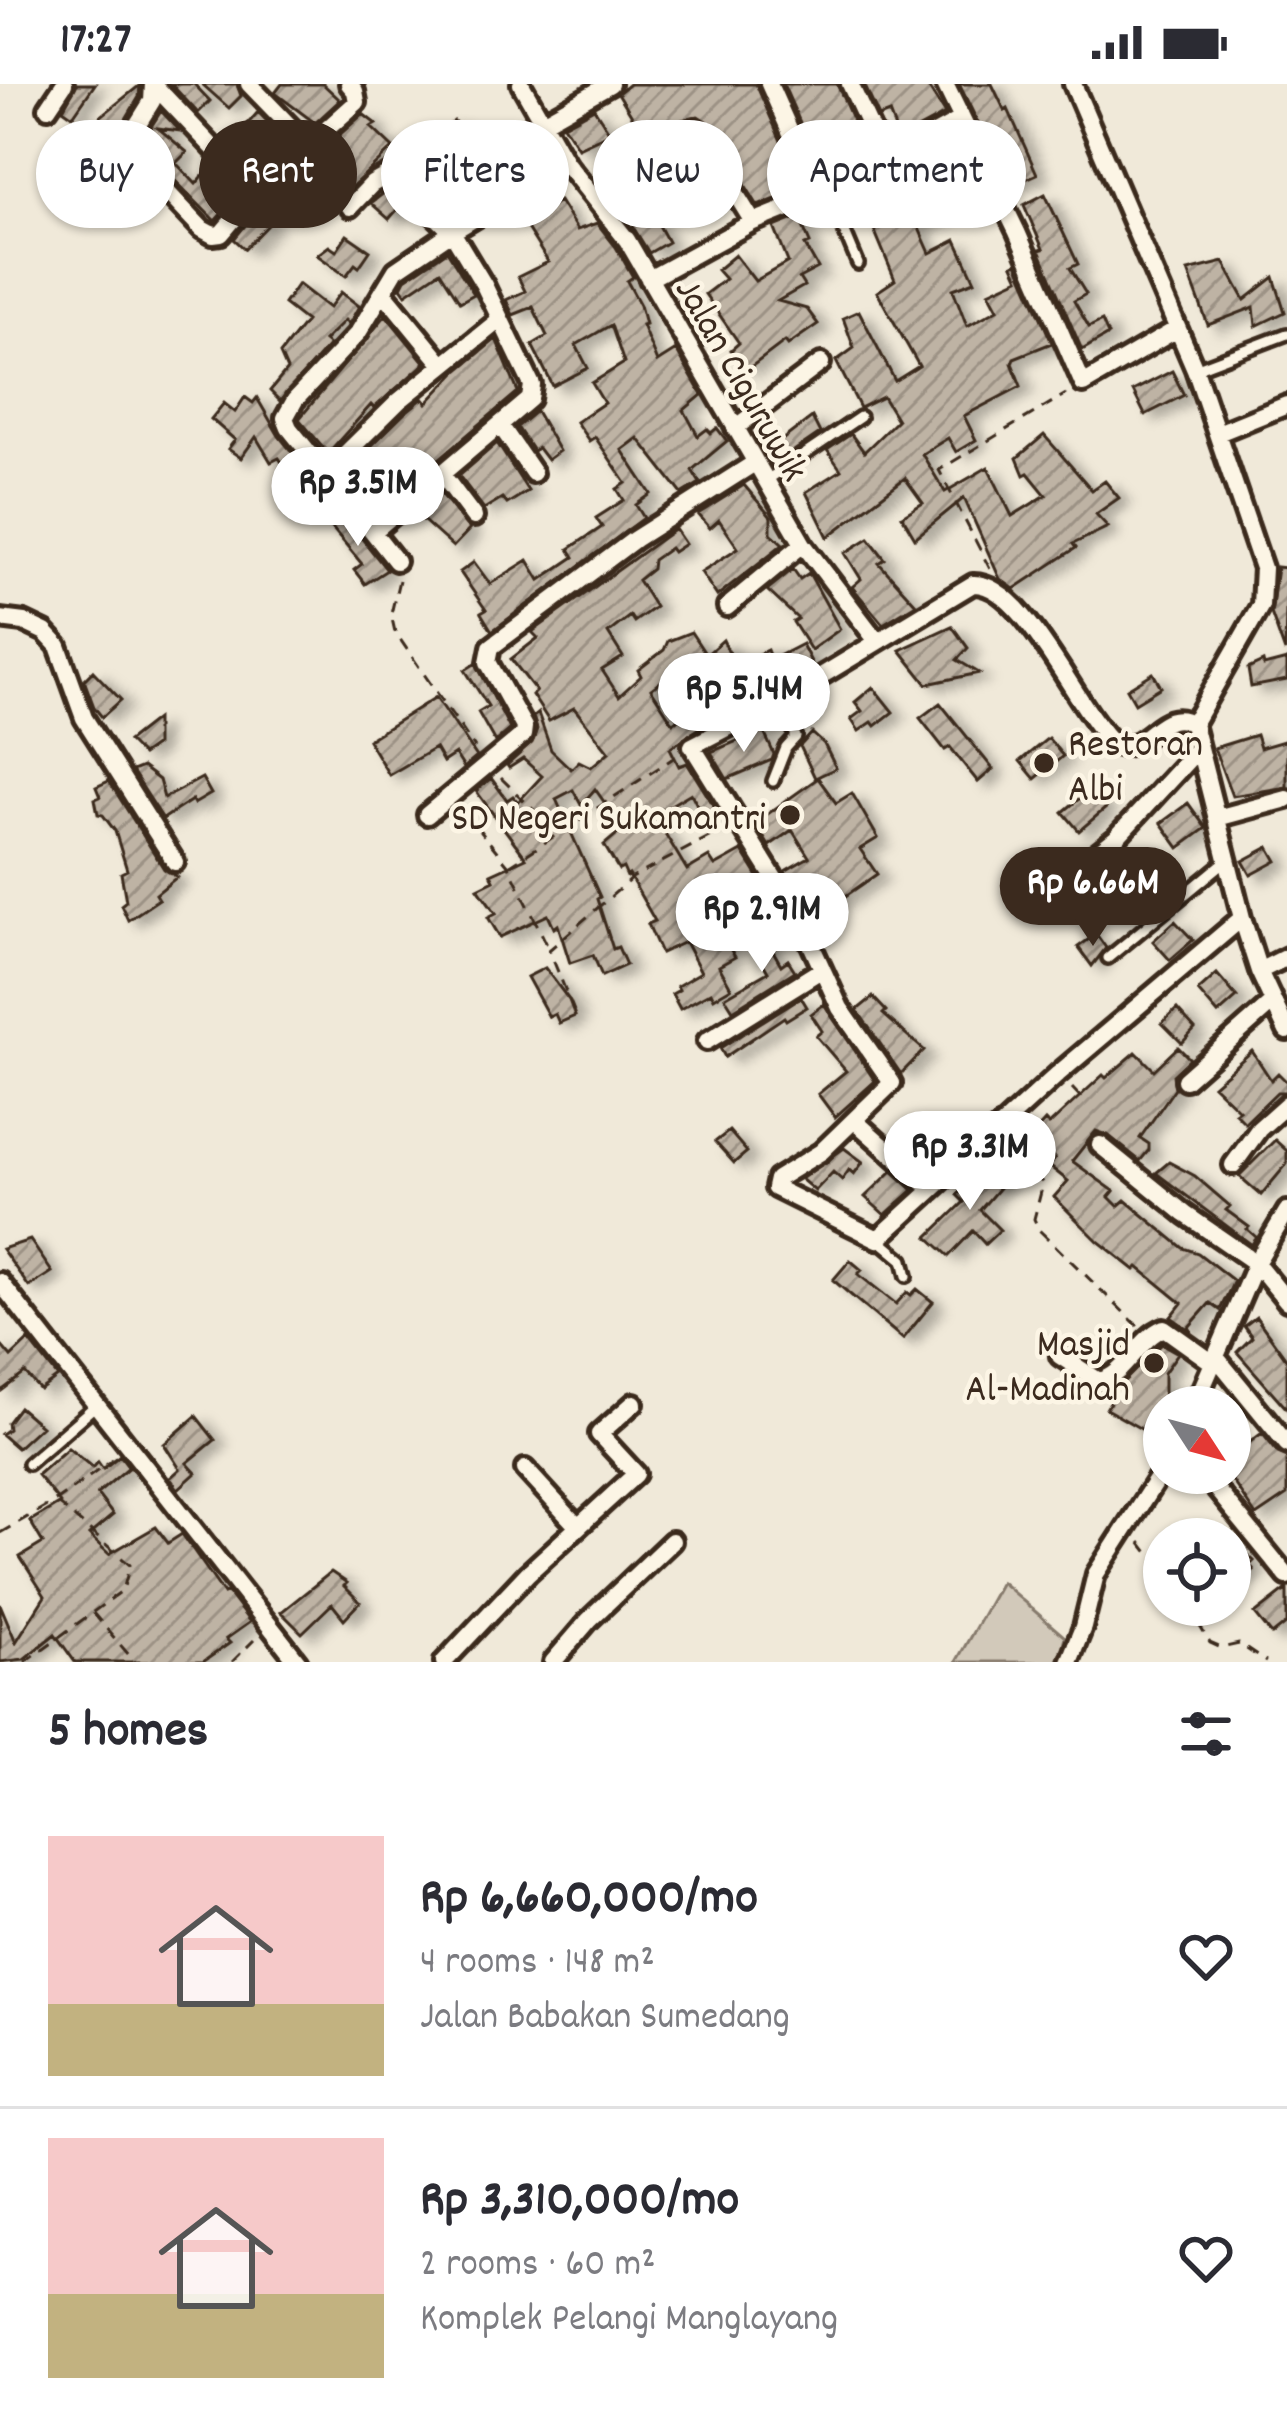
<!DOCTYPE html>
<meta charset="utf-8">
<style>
body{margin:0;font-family:Dekko,sans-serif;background:#f7f7f7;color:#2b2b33;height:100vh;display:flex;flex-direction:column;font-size:45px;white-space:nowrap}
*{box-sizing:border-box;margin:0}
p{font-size:39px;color:#7c7c81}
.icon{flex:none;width:66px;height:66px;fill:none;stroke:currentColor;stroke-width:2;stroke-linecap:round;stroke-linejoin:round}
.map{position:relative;height:1578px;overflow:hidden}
.sheet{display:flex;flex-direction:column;background:#fff;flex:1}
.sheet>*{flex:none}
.hud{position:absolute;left:36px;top:36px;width:1215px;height:108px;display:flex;gap:24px}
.needle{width:78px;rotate:126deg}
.controls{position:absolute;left:1143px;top:1302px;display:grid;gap:24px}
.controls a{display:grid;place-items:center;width:108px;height:108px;border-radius:50%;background:#fff;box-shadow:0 3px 9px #0004;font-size:60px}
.price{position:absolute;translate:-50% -102px;padding:0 27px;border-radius:42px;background:#fff;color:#222;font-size:39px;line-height:78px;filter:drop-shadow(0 3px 6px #0008)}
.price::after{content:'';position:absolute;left:50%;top:72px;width:36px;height:27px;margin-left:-18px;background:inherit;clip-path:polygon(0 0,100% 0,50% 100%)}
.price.on{background:#3b2a1e;color:#fff}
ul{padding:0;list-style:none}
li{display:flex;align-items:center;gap:36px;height:300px;padding:0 48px}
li+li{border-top:3px solid #e1e1e2}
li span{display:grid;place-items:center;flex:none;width:336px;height:240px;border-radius:0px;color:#555}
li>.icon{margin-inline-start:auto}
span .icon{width:144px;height:144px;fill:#fffc;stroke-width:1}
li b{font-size:51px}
h2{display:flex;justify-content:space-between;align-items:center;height:144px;padding:0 48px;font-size:51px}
.tag{padding:0 42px;border-radius:54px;background:#fff;box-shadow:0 3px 9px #0004;font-size:42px;line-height:108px}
.tag.on{background:#3b2a1e;color:#fff}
.status{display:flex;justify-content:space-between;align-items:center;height:84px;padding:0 60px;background:#fff;direction:ltr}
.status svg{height:33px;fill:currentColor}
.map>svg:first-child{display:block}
</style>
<div class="status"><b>17:27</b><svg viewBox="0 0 49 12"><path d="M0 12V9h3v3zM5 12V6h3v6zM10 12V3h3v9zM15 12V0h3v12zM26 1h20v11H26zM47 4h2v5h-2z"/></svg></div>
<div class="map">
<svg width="1287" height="1578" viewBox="0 0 1287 1578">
<defs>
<pattern id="building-hatch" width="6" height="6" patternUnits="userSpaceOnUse" patternTransform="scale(3)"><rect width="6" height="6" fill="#beb3a4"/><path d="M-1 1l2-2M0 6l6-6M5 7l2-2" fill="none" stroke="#9c9285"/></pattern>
<filter id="shadow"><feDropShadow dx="11" dy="6" stdDeviation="6" flood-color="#0004"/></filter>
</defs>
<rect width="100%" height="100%" fill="#f0e9d9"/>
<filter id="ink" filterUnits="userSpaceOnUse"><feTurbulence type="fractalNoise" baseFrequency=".00833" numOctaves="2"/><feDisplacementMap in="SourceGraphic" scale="24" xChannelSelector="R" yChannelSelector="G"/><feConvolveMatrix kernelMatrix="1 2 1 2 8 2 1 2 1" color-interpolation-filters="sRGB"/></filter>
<g filter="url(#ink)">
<!-- green -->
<path fill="#d2c9ba" stroke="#867a6c" stroke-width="3" d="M1001 1498 1065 1553 1059 1578H956Z"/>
<!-- building -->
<path fill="url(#building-hatch)" stroke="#3b2a1e" stroke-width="3" filter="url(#shadow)" d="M77 0H95L73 32 63 25Z
M171 0H194L210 17 198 29Z
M202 0H237L241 12 229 24Z
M282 0H323L340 16 315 39 275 9Z
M629 0H756L802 105 758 122 706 37 698 32 666 40 659 55 650 61 618 9Z
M783 0H837L868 72 825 95Z
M864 0H926L945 30 899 55 889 29 879 33Z
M959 0H992L1005 27 1008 25 1037 90 1015 100 1009 87 1003 90Z
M140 1 139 13 117 50 100 33Z
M594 24 610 49 578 64 563 41Z
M161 27 180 47 158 44 187 68 176 79 196 100 208 86 238 111 215 137 143 64 142 57Z
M258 28 290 61 257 91 244 78 258 65 231 59Z
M363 30 376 40 371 43 393 64 333 120 314 98 286 123 273 111Z
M512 36 530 56 508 77 489 56Z
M454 37 466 52 446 67 434 53Z
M910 80 925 112 931 109 941 132 918 142 930 169 956 156 975 197 953 205 967 242 998 225 989 208 1019 194 1013 181 1017 179 1052 259 1014 274 1012 279 1021 302 964 332 976 356 956 368 948 354 922 370 945 408 988 383 1012 432 1046 411 1028 389 1024 391 1017 374 1044 351 1092 406 1105 397 1119 414 1096 430 1108 443 1073 460 1076 464 1014 505 1000 495 964 414 915 454 902 432 923 419 905 394 828 453 806 408 841 386 827 366 851 350 864 368 897 336 883 313 860 324 836 277 854 264 843 234 859 227 895 297 919 282 877 208 895 196 863 119 845 126 841 116Z
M704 82 722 112 699 126 687 107 691 105 685 92Z
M389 105 403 119 389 135 371 119Z
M1045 110 1078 180 1070 184 1086 210 1074 217 1089 243 1102 237 1108 251 1082 266 1039 166 1043 165 1024 121Z
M537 112 545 126 559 117 577 146 597 139 616 163 633 193 627 197 640 221 645 240 642 241 657 278 676 266 702 311 684 326 698 352 707 345 711 349 717 344 727 357 692 386 700 399 682 410 638 354 622 366 651 410 636 421 644 434 492 547 481 529 486 526 460 488 474 478 490 500 528 476 540 496 574 473 569 465 602 443 596 434 624 416 617 405 626 399 595 353 589 357 576 338 604 319 592 299 624 279 611 241 576 261 588 284 553 302 532 261 547 252 533 223 513 231 506 216 525 207 518 193 548 178 515 125Z
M257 127 271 138 245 165 234 155Z
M654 132 668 158 649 169 633 143Z
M799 133 810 159 805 161 818 184 799 194 804 202 778 217 807 225 818 240 788 261 785 257 747 286 731 266 739 259 705 210 725 195 717 186 735 171 755 197 788 178 774 143Z
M347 151 370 167 359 183 355 180 346 192 317 171 329 162 336 167Z
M447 167 474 210 460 218 440 187 406 210 401 203 405 195Z
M1224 178 1245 216 1274 193 1285 228 1256 242 1254 223 1208 241 1188 187Z
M298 200 329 224 341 208 359 222 349 240 345 236 324 257 329 261 280 317 270 307 287 286 280 270 306 237 284 220Z
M386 231 425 279 374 324 371 321 328 369 299 335Z
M496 255 518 308 412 398 408 393 381 417 385 421 375 430 358 409 362 405 345 388 407 327 423 314 427 319 456 288Z
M1172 287 1184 311 1145 331 1133 307Z
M245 313 253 319 257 314 279 352 312 393 299 404 279 374 271 378 256 353 241 374 228 365 235 356 211 335 224 319 235 328Z
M536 327 559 367 547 376 538 364 533 367 517 343Z
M812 333 820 349 788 371 778 359Z
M497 359 528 407 507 420 502 414 484 425 459 392Z
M744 401 771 433V449L783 460 717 512 701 488 738 464 719 436 710 444 698 430Z
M440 408 470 445 453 463 415 429Z
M340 427 387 486 365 500 354 486 362 480 328 439Z
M675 445 685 460 673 468 670 464 653 476 652 485 638 496 655 523 634 538 630 532 608 549 623 573 602 586 619 612 641 592 638 586 664 566 668 557 691 548 706 571 723 556 735 581 767 566 771 576 802 560 812 580 732 627 727 618 705 629 684 580 651 605 673 639 692 626 703 642 670 664 679 682 687 679 719 730 706 739 691 709 654 731 687 786 709 773 715 782 742 767 785 836 768 846 747 808 710 831 735 873 719 882 731 904 714 914 711 908 680 925 672 910 679 906 677 902 701 888 685 858 661 869 648 840 655 837 629 791 627 793 623 784 619 786 604 761 623 745 595 705 581 721 573 706 556 715 600 813 597 815 613 865 618 863 626 881 602 892 593 871 570 879 558 841 554 844 548 831 500 853 488 833 496 829 478 804 494 796 491 790 526 774 476 707 491 694 507 716 513 712 518 718 542 692 523 675 509 684 507 681 532 659 537 645 533 633 538 629 551 666 571 685 579 677 591 683 609 668 574 624 549 637 532 611 536 607 511 575 538 554 532 548Z
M869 454 885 475 879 479 916 520 883 540 852 503 861 495 845 469Z
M1277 483 1287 484 1285 568 1271 529Z
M793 485 800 495 809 489 840 545 811 566 793 538 798 535 767 506Z
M952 542 968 564 957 576 979 589 927 600 900 566Z
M1287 576V596L1251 603 1248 585 1263 578 1264 582Z
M476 579 510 645 495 658 478 628 488 622 465 586Z
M93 587 121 616 102 633 94 623 84 596Z
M1153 589 1161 603 1135 619 1127 605Z
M873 603 893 628 875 642 872 638 859 647 851 635 862 627 855 618Z
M436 613 477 673 464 684 455 670 443 678 435 664 389 691 368 656Z
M940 619 993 685 978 698 950 663 945 666 920 634Z
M156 635V661L142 671 128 657Z
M763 646 774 670 772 676 727 695 711 668Z
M812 649 824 660 836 684 815 694 800 662Z
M1256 651 1260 664 1287 656V703L1232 712 1214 664Z
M1048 654 1063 672 1035 695 1020 677Z
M142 683 159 696 164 714 202 694 211 710 194 720 192 716 163 735 132 687Z
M818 694 836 719 852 709 878 754 860 765 877 790 837 818 821 794 798 807 785 787 809 773 792 746 769 762 755 739Z
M109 697 164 785 177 793 156 810 159 815 128 836 121 821 126 817 121 789 127 786 115 747 103 731 98 730 95 715 100 713 96 703Z
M1091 705 1106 724 1079 747 1063 728Z
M1188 719 1206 744 1179 764 1161 739Z
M1269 763 1277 777 1251 791 1243 777Z
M1175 837 1193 856 1170 876 1153 857Z
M1096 850 1106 864 1092 882 1078 863Z
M764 851 781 881 788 876 795 887 733 926 725 913 768 888 751 858Z
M545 884 569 916 575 932 559 939 555 930 549 933 527 893Z
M1217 890 1237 913 1218 930 1198 907Z
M801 913 807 923 786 936 784 933 725 973 720 964Z
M873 913 886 927 883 930 924 966 901 990 857 926Z
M824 920 875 997 835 1033 818 1010 846 987 816 952 822 947 811 930Z
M1177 925 1195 945 1182 959 1162 939Z
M1178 963 1190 975 1173 991 1175 1004 1140 1054 1149 1060V1066L1140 1077 1108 1051 1096 1047 1072 1077 1114 1107 1109 1113 1118 1122 1125 1116 1183 1164 1198 1169 1234 1197 1220 1226 1210 1219 1189 1243 1192 1248 1171 1233 1182 1219 1138 1183 1135 1186 1098 1157 1054 1113 1068 1097 1049 1082 1055 1075 1032 1051 1045 1037 1049 1041 1103 991 1106 994 1136 968 1154 986Z
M1252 967 1271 996 1278 989 1287 998V1008H1277L1245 1039 1235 1029 1239 1026 1213 1001Z
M729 1047 747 1068 734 1079 715 1058Z
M1275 1056 1287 1067V1080L1261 1111 1239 1092Z
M844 1064 863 1078 854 1090 849 1086 842 1096 833 1088 815 1107 801 1095Z
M1169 1078 1195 1092 1230 1122 1226 1126 1249 1143 1247 1145 1256 1153 1252 1161 1156 1089Z
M984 1080 1004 1098 980 1126 1000 1146 985 1160 973 1147 949 1172 928 1153 964 1118 957 1111Z
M892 1087 913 1106 885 1131 865 1113Z
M30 1156 52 1188 29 1203 2 1165Z
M850 1176 862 1186 858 1190 896 1220 907 1208 911 1211 917 1205 933 1218 903 1255 833 1196Z
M1256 1233 1287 1276V1325L1237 1268 1252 1253 1244 1242Z
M29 1256 58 1293 40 1306 25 1289 0 1308V1260L11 1273Z
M1162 1260 1178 1269 1164 1289V1358L1106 1325 1120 1301Z
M19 1323 41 1342 17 1364 1 1350 8 1345 7 1339Z
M196 1332 215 1356 187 1379 196 1389 178 1405 170 1394 180 1385 164 1360Z
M1262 1349 1278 1369 1287 1373V1411L1256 1432 1227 1389 1230 1373Z
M68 1364 93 1384 98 1378 103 1385 120 1371 129 1383 97 1410 113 1431 89 1451 109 1470 156 1443 168 1459 182 1450 224 1510 227 1508 250 1538 226 1555 230 1559 203 1578H75L55 1550 24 1575 0 1578V1520L16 1558 45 1512 20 1473 43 1459 30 1437 60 1419 37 1391Z
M1230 1454 1254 1477 1250 1481 1254 1486 1242 1495 1230 1479Z
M331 1488 347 1499 344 1502 360 1518 344 1535 332 1520 302 1549 281 1528Z
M1287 1505V1539L1272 1551 1255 1530Z"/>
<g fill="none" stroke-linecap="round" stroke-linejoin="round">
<defs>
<path id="lane" d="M828 108 858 180
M1195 285 1287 250
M764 398 860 333
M773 697 786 664 796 653 783 615
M1108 874 1228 775
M878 1155 903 1176 907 1192
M28 1380 96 1321"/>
<path id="street" d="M153 0 152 17 129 54 131 70 202 145 213 151 221 150 256 109 357 18 355 7 349 0
M153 0 256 109
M249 0 309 62
M521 0 566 79 627 156 803 460 876 556
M769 0 819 112
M850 0 886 78
M945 0 1017 148 1083 300 1177 245
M1073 0 1195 285 1263 484 1261 521 1193 640
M48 24 64 0
M541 39 610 0
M671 52 695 44 753 138
M350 123 372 100 391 89 452 148 396 186 358 249 295 316 285 334 289 344 373 448 530 315 532 301 484 201 452 148 566 79
M649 195 753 138 828 108 962 35
M384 209 443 281
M500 341 533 389
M735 344 821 279
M1218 349 1287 321
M326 389 399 317 498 237
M441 389 474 433
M373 448 396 477
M727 523 803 460
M0 535 24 538 45 548 58 562 84 634 175 778
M427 731 523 651 524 643 488 578 491 563 635 455 753 380
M1217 734 1287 715
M1092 773 1116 754 1199 664
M1242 834 1058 990 878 1155 775 1104 777 1095 821 1068 892 999 840 924 799 834 692 662 783 615 973 500C1024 498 1077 627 1115 661 1149 669 1160 620 1193 640L1242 834 1259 887 1287 947
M1259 887 1287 873
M707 957 821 886
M1185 996 1273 918
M855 1037 930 1104
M1100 1061 1185 1130 1256 1179 1287 1217
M1233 1081 1259 1045 1287 1020
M0 1198 298 1578
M1060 1272 1099 1297C1127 1291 1137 1255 1164 1244L1213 1279
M1216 1273 1287 1360
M1194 1323 1256 1179 1287 1127
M525 1385 578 1443
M1203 1389 1287 1492
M444 1578 528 1489 636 1390 599 1350 634 1319
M553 1578 589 1536 672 1457
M1069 1578 1083 1543 1096 1490 1164 1384"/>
</defs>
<!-- lane casing -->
<use href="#lane" stroke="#3b2a1e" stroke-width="18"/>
<!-- street casing -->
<use href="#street" stroke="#3b2a1e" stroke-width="26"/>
<!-- path -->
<path stroke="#3b2a1e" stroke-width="3" stroke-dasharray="12 9" stroke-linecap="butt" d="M990 485 939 386 1066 310
M399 496 391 530 395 548 475 664
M501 694 560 752
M463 726 509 782 549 865
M509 782 675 673
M574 927 549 866 632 794 722 746
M1072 1004 1085 1018
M1011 1054 1043 1100 1034 1135 1039 1146 1138 1242
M0 1449 55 1417 117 1373
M1140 1458 1164 1489
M1187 1521 1210 1559 1221 1564 1239 1560 1266 1578
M93 1529 135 1578
M25 1578 123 1506 130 1481 55 1417
M232 1578 254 1556"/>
<!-- lane -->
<use href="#lane" stroke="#fcf5e5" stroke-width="9"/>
<!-- street -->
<use href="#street" stroke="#fcf5e5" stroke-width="16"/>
</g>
</g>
<!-- markers -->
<g fill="#3b2a1e" stroke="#fcf5e5" stroke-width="4.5">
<circle cx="1044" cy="679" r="12"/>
<circle cx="790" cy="731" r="12"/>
<circle cx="1154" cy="1279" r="12"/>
</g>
<g text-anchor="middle" stroke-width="9" stroke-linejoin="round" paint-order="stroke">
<!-- street labels -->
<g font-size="39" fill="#3b2a1e" stroke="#fcf5e5">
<text transform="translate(744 294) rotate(60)" y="14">Jalan Ciguruwik</text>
</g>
<!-- poi labels -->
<g font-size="39" fill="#3b2a1e" stroke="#fcf5e5" text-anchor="end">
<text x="1068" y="671" text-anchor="start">Restoran<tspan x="1068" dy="45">Albi</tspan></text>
<text x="766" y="745">SD Negeri Sukamantri</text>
<text x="1130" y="1271">Masjid<tspan x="1130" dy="45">Al-Madinah</tspan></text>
</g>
</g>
</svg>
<div class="controls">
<a><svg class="needle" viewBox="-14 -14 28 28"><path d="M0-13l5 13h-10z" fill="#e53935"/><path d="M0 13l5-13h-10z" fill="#7c7c81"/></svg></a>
<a><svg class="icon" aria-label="locate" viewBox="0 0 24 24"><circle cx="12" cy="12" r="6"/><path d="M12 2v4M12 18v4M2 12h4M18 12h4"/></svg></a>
</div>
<b class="price" style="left:358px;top:465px">Rp 3.51M</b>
<b class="price" style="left:744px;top:671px">Rp 5.14M</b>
<b class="price on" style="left:1093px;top:865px">Rp 6.66M</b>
<b class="price" style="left:762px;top:891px">Rp 2.91M</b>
<b class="price" style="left:970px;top:1129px">Rp 3.31M</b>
<div class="hud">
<a class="tag">Buy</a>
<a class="tag on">Rent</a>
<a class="tag">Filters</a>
<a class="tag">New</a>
<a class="tag">Apartment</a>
</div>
</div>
<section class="sheet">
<h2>5 homes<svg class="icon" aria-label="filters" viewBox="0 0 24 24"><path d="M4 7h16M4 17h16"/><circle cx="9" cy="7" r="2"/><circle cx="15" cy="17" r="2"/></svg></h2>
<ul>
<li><span style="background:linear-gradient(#f6c9c9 70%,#c2b280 0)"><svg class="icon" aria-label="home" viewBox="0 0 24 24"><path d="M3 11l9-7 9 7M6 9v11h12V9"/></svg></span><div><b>Rp 6,660,000/mo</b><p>4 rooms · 148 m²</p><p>Jalan Babakan Sumedang</p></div><svg class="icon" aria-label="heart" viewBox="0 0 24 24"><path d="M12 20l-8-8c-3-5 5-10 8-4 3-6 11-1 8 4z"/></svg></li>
<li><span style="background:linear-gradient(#f6c9c9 65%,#c2b280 0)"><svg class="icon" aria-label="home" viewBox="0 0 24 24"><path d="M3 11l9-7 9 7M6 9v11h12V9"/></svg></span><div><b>Rp 3,310,000/mo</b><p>2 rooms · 60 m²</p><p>Komplek Pelangi Manglayang</p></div><svg class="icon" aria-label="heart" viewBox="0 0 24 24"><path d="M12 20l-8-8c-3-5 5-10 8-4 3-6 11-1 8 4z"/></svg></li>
</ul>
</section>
